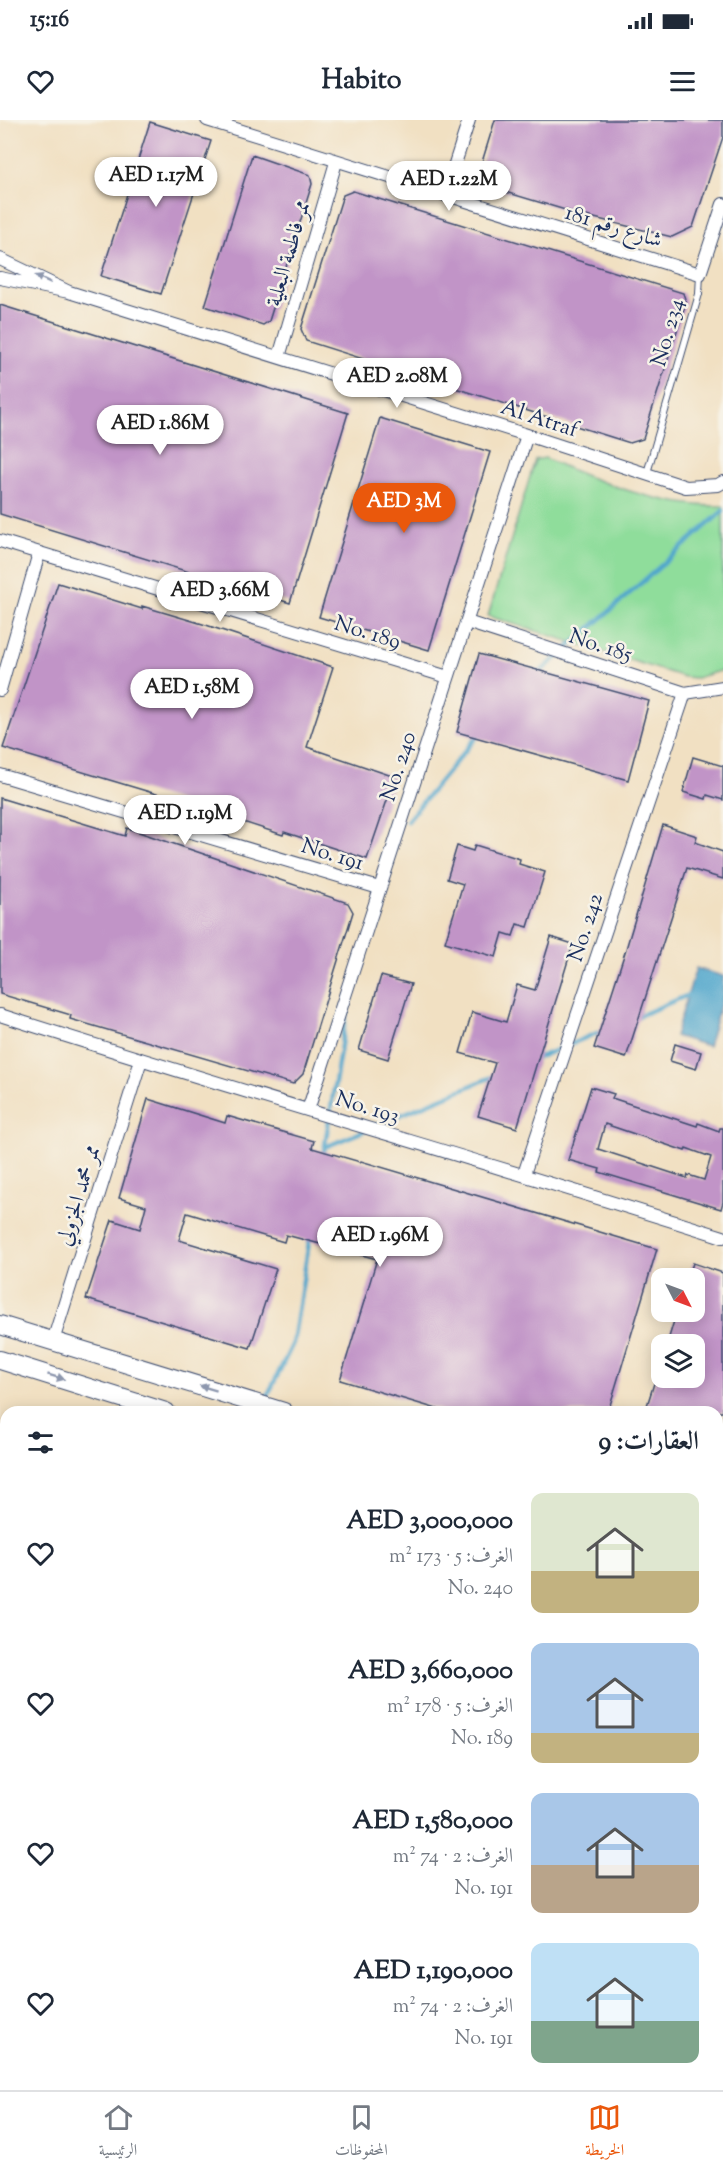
<!DOCTYPE html>
<html lang="ar">
<meta charset="utf-8">
<style>
body{margin:0;font-family:"Sorts Mill Goudy",Amiri,serif;background:#f2f2f3;color:#1f2937;direction:rtl;height:100vh;display:flex;flex-direction:column;font-size:22px;white-space:nowrap}
*{box-sizing:border-box;margin:0}
p{font-size:20px;color:#747a83}
.icon{flex:none;width:33px;height:33px;fill:none;stroke:currentColor;stroke-width:2;stroke-linecap:round;stroke-linejoin:round}
.map{position:relative;flex:1;overflow:hidden;direction:ltr}
.sheet{position:absolute;left:0px;top:1286px;width:723px;height:686px;display:flex;flex-direction:column;background:#fff;border-radius:18px 18px 0 0;box-shadow:0 3px 15px #0003;direction:rtl}
.sheet>*{flex:none}
.needle{width:39px;rotate:132deg}
.tools{position:absolute;left:651px;top:1148px;display:grid;gap:12px}
.tools a{display:grid;place-items:center;width:54px;height:54px;border-radius:12px;background:#fff;box-shadow:0 3px 15px #0003;font-size:30px}
.price{position:absolute;translate:-50% -51px;padding:0 14px;border-radius:21px;background:#fff;color:#222;font-size:20px;line-height:39px;filter:drop-shadow(0 2px 3px #0008)}
.price::after{content:'';position:absolute;left:50%;top:36px;width:18px;height:14px;margin-left:-9px;background:inherit;clip-path:polygon(0 0,100% 0,50% 100%)}
.price.current{background:#ea580c;color:#fff}
ul{padding:0;list-style:none}
li{display:flex;align-items:center;gap:18px;height:150px;padding:0 24px}
li span{display:grid;place-items:center;flex:none;width:168px;height:120px;border-radius:12px;color:#555}
li>.icon{margin-inline-start:auto}
span .icon{width:72px;height:72px;fill:#fffc;stroke-width:1}
li b{font-size:26px}
h2{display:flex;justify-content:space-between;align-items:center;height:72px;padding:0 24px;font-size:26px}
.status{display:flex;justify-content:space-between;align-items:center;height:42px;padding:0 30px;background:#fff;direction:ltr}
.status svg{height:16px;fill:currentColor}
header{display:flex;justify-content:space-between;align-items:center;height:78px;padding:0 24px;background:#fff;font-size:27px;font-weight:700}
.tabs{display:flex;justify-content:space-around;align-items:center;height:84px;border-top:2px solid #e0e1e3;background:#fff;font-size:16px;color:#747a83}
.tabs a{display:grid;justify-items:center;gap:3px}
.tabs .current{color:#ea580c}
.map>svg:first-child{display:block}
</style>
<div class="status"><b>15:16</b><svg viewBox="0 0 49 12"><path d="M0 12V9h3v3zM5 12V6h3v6zM10 12V3h3v9zM15 12V0h3v12zM26 1h20v11H26zM47 4h2v5h-2z"/></svg></div>
<header><svg class="icon" aria-label="menu" viewBox="0 0 24 24"><path d="M4 6h16M4 12h16M4 18h16"/></svg>Habito<svg class="icon" aria-label="heart" viewBox="0 0 24 24"><path d="M12 20l-8-8c-3-5 5-10 8-4 3-6 11-1 8 4z"/></svg></header>
<div class="map">
<svg width="723" height="1970" viewBox="0 0 723 1970">
<rect width="100%" height="100%" fill="#f7f3e8"/>
<filter id="ink" filterUnits="userSpaceOnUse"><feTurbulence type="fractalNoise" baseFrequency=".0167" numOctaves="2"/><feDisplacementMap in="SourceGraphic" scale="12" xChannelSelector="R" yChannelSelector="G"/><feConvolveMatrix kernelMatrix="1 2 1 2 8 2 1 2 1" color-interpolation-filters="sRGB"/></filter>
<filter id="wash" filterUnits="userSpaceOnUse"><feTurbulence type="fractalNoise" baseFrequency=".008" numOctaves="4" result="noise"/><feDisplacementMap in="SourceGraphic" scale="24" xChannelSelector="R" yChannelSelector="G"/><feGaussianBlur stdDeviation="1.35" result="paint"/><feColorMatrix in="noise" values="0 0 0 0 0 0 0 0 0 0 0 0 0 0 0 0 0 1.4 0 .05"/><feComposite in="paint" operator="in"/></filter>
<g filter="url(#wash)">
<rect width="100%" height="100%" fill="#f1e0c2"/>
<!-- green -->
<path fill="#8fdd9b" stroke="#55867c" stroke-width="1.5" d="M545 338C595 362 668 388 723 386V550L696 558 684 557 488 496 535 340Z"/>
<!-- water -->
<path fill="#50a6cc" stroke="#366a95" stroke-width="1.5" d="M696 848 723 856V876L708 926 675 916Z"/>
<g fill="none" stroke-linecap="round" stroke-linejoin="round">
<!-- stream -->
<path stroke="#50a6cc" stroke-width="4.5" d="M538 554 723 391
M407 701 480 613
M634 898 693 873
M571 924 604 910
M535 939 563 927
M374 1006 494 956
M325 1027 364 1011
M323 1037 347 888
M267 1277 293 1223 310 1116
M0 1643 6 1637
M0 1836H6"/>
</g>
<g id="blocks">
<!-- building -->
<path fill="#c194c7" fill-rule="evenodd" d="M495 0H723V17L693 107 672 117 582 95 482 65 478 55Z
M150 2 211 21 161 174 101 156Z
M252 35 310 55 312 64 269 201 263 205 205 186Z
M353 71 683 173 686 182 643 319 630 323 306 221 301 209 343 75Z
M0 185 348 293 290 483 0 394Z
M380 298 490 332 429 530 319 497Z
M58 463 142 489V486L206 505 333 547 307 627 395 657 367 739 284 712 283 715 173 679 3 628Z
M479 534 649 581 628 660 457 612Z
M693 637 723 646V680L707 675 706 679 683 672Z
M0 678 125 716 127 708 348 783 353 792 303 954 293 964 70 899 71 895 0 874Z
M663 705 697 716 695 722 723 732V759L687 748 626 938 594 928 626 829Z
M475 725 520 739 519 744 545 752 528 807 517 804 513 816 503 813 496 837 445 822 463 764 447 759 457 726 473 731Z
M551 817 573 824 517 1008 478 996 495 943 460 933 472 892 506 902 517 865 535 870Z
M381 856 411 864 388 939 359 930Z
M675 924 701 932 696 949 670 941Z
M591 967 614 974 612 978 697 1006 698 1003 719 1011 720 1008H723V1082L721 1089 599 1052 600 1049 568 1040ZM605 1004 685 1031 686 1028 711 1037 704 1060 688 1055 687 1058 598 1029Z
M148 979 225 1003 227 996 314 1021 312 1028 360 1042 361 1041 657 1129 608 1292H447L340 1260 377 1139 286 1115 284 1122 187 1093 179 1120 276 1149 250 1228 86 1179 112 1100 140 1109 146 1086 119 1078Z
M693 1143 723 1153V1292H645L656 1257H694V1224H667L677 1191H694V1158H688Z"/>
</g>
</g>
<g filter="url(#ink)">
<use href="#blocks" fill-opacity="0" stroke="#3b4a6d" stroke-width="1.5"/>
<g fill="none" stroke-linecap="round" stroke-linejoin="round">
<defs>
<path id="service" d="M647 353 699 174 700 154"/>
<path id="minor" d="M207 0 700 154 723 84
M445 75 469 0
M0 139 69 172 0 158
M69 172 527 315 686 367 718 365 723 362
M279 237 336 42
M0 421 448 557
M467 502 685 573 723 567
M0 570 39 433
M0 655 379 768
M0 895C240 972 483 1041 723 1117
M308 990 527 315
M524 1054 685 573
M53 1221 141 940
M0 1515 6 1517
M717 1740 723 1742
M0 1744 6 1746
M0 1937 6 1939
M92 1965 108 1970
M374 1970 376 1965
M612 1970 614 1965"/>
<path id="secondary" d="M0 1205 284 1292
M0 1240 166 1292
M717 1424 723 1426
M717 1463 723 1464"/>
</defs>
<!-- service casing -->
<use href="#service" stroke="#3b4a6d" stroke-width="8"/>
<!-- minor casing -->
<use href="#minor" stroke="#3b4a6d" stroke-width="14"/>
<!-- secondary casing -->
<use href="#secondary" stroke="#3b4a6d" stroke-width="20"/>
<!-- service -->
<use href="#service" stroke="#fff" stroke-width="6"/>
<!-- minor -->
<use href="#minor" stroke="#fff" stroke-width="12"/>
<!-- secondary -->
<use href="#secondary" stroke="#fff" stroke-width="18"/>
</g>
<!-- one-way arrows -->
<defs><path id="oneway-solid" d="M-6-.8H1V-3.2L6.5 0L1 3.2V.8H-6Z" transform="scale(1.5)"/></defs>
<g fill="#8d97ae">
<use href="#oneway-solid" transform="translate(43 159) rotate(-155)"/>
<use href="#oneway-solid" transform="translate(56 1257) rotate(17)"/>
<use href="#oneway-solid" transform="translate(208 1268) rotate(-163)"/>
</g>
</g>
<g text-anchor="middle" stroke-width="5" stroke-linejoin="round" paint-order="stroke">
<!-- street labels -->
<g font-size="22" fill="#1b2f5e" stroke="#f7f3e8">
<text transform="translate(614 105) rotate(17)" y="8">شارع رقم 181</text>
<text transform="translate(287 133) rotate(-74)" y="8">ممر فاطمة البعلية</text>
<text transform="translate(666 212) rotate(-74)" y="8">No. 234</text>
<text transform="translate(540 297) rotate(18)" y="8">Al Atraf</text>
<text transform="translate(368 511) rotate(17)" y="8">No. 189</text>
<text transform="translate(601 524) rotate(18)" y="8">No. 185</text>
<text transform="translate(397 646) rotate(-72)" y="8">No. 240</text>
<text transform="translate(333 733) rotate(17)" y="8">No. 191</text>
<text transform="translate(584 807) rotate(-72)" y="8">No. 242</text>
<text transform="translate(368 986) rotate(17)" y="8">No. 193</text>
<text transform="translate(77 1075) rotate(-73)" y="8">ممر محمد الجزولي</text>
</g>
</g>
</svg>
<div class="tools">
<a><svg class="needle" viewBox="-14 -14 28 28"><path d="M0-13l5 13h-10z" fill="#e53935"/><path d="M0 13l5-13h-10z" fill="#747a83"/></svg></a>
<a><svg class="icon" aria-label="layers" viewBox="0 0 24 24"><path d="M12 4l9 5-9 5-9-5zM3 14l9 5 9-5"/></svg></a>
</div>
<b class="price" style="left:156px;top:88px">AED 1.17M</b>
<b class="price" style="left:449px;top:92px">AED 1.22M</b>
<b class="price" style="left:397px;top:289px">AED 2.08M</b>
<b class="price" style="left:160px;top:336px">AED 1.86M</b>
<b class="price current" style="left:404px;top:414px">AED 3M</b>
<b class="price" style="left:220px;top:503px">AED 3.66M</b>
<b class="price" style="left:192px;top:600px">AED 1.58M</b>
<b class="price" style="left:185px;top:726px">AED 1.19M</b>
<b class="price" style="left:380px;top:1148px">AED 1.96M</b>
<section class="sheet">
<h2>العقارات: 9<svg class="icon" aria-label="filters" viewBox="0 0 24 24"><path d="M4 7h16M4 17h16"/><circle cx="9" cy="7" r="2"/><circle cx="15" cy="17" r="2"/></svg></h2>
<ul>
<li><span style="background:linear-gradient(#dfe7d0 65%,#c2b280 0)"><svg class="icon" aria-label="home" viewBox="0 0 24 24"><path d="M3 11l9-7 9 7M6 9v11h12V9"/></svg></span><div><b>AED 3,000,000</b><p>الغرف: 5 · 173 m²</p><p>No. 240</p></div><svg class="icon" aria-label="heart" viewBox="0 0 24 24"><path d="M12 20l-8-8c-3-5 5-10 8-4 3-6 11-1 8 4z"/></svg></li>
<li><span style="background:linear-gradient(#a9c7e8 75%,#c2b280 0)"><svg class="icon" aria-label="home" viewBox="0 0 24 24"><path d="M3 11l9-7 9 7M6 9v11h12V9"/></svg></span><div><b>AED 3,660,000</b><p>الغرف: 5 · 178 m²</p><p>No. 189</p></div><svg class="icon" aria-label="heart" viewBox="0 0 24 24"><path d="M12 20l-8-8c-3-5 5-10 8-4 3-6 11-1 8 4z"/></svg></li>
<li><span style="background:linear-gradient(#a9c7e8 60%,#b9a48a 0)"><svg class="icon" aria-label="home" viewBox="0 0 24 24"><path d="M3 11l9-7 9 7M6 9v11h12V9"/></svg></span><div><b>AED 1,580,000</b><p>الغرف: 2 · 74 m²</p><p>No. 191</p></div><svg class="icon" aria-label="heart" viewBox="0 0 24 24"><path d="M12 20l-8-8c-3-5 5-10 8-4 3-6 11-1 8 4z"/></svg></li>
<li><span style="background:linear-gradient(#bfe0f5 65%,#7fa58c 0)"><svg class="icon" aria-label="home" viewBox="0 0 24 24"><path d="M3 11l9-7 9 7M6 9v11h12V9"/></svg></span><div><b>AED 1,190,000</b><p>الغرف: 2 · 74 m²</p><p>No. 191</p></div><svg class="icon" aria-label="heart" viewBox="0 0 24 24"><path d="M12 20l-8-8c-3-5 5-10 8-4 3-6 11-1 8 4z"/></svg></li>
</ul>
</section>
</div>
<nav class="tabs">
<a class="current"><svg class="icon" aria-label="map" viewBox="0 0 24 24"><path d="M3 6l6-2 6 2 6-2v14l-6 2-6-2-6 2zM9 4v14M15 6v14"/></svg>الخريطة</a>
<a><svg class="icon" aria-label="saved" viewBox="0 0 24 24"><path d="M7 4h10v16l-5-4-5 4z"/></svg>المحفوظات</a>
<a><svg class="icon" aria-label="home" viewBox="0 0 24 24"><path d="M3 11l9-7 9 7M6 9v11h12V9"/></svg>الرئيسية</a>
</nav>
